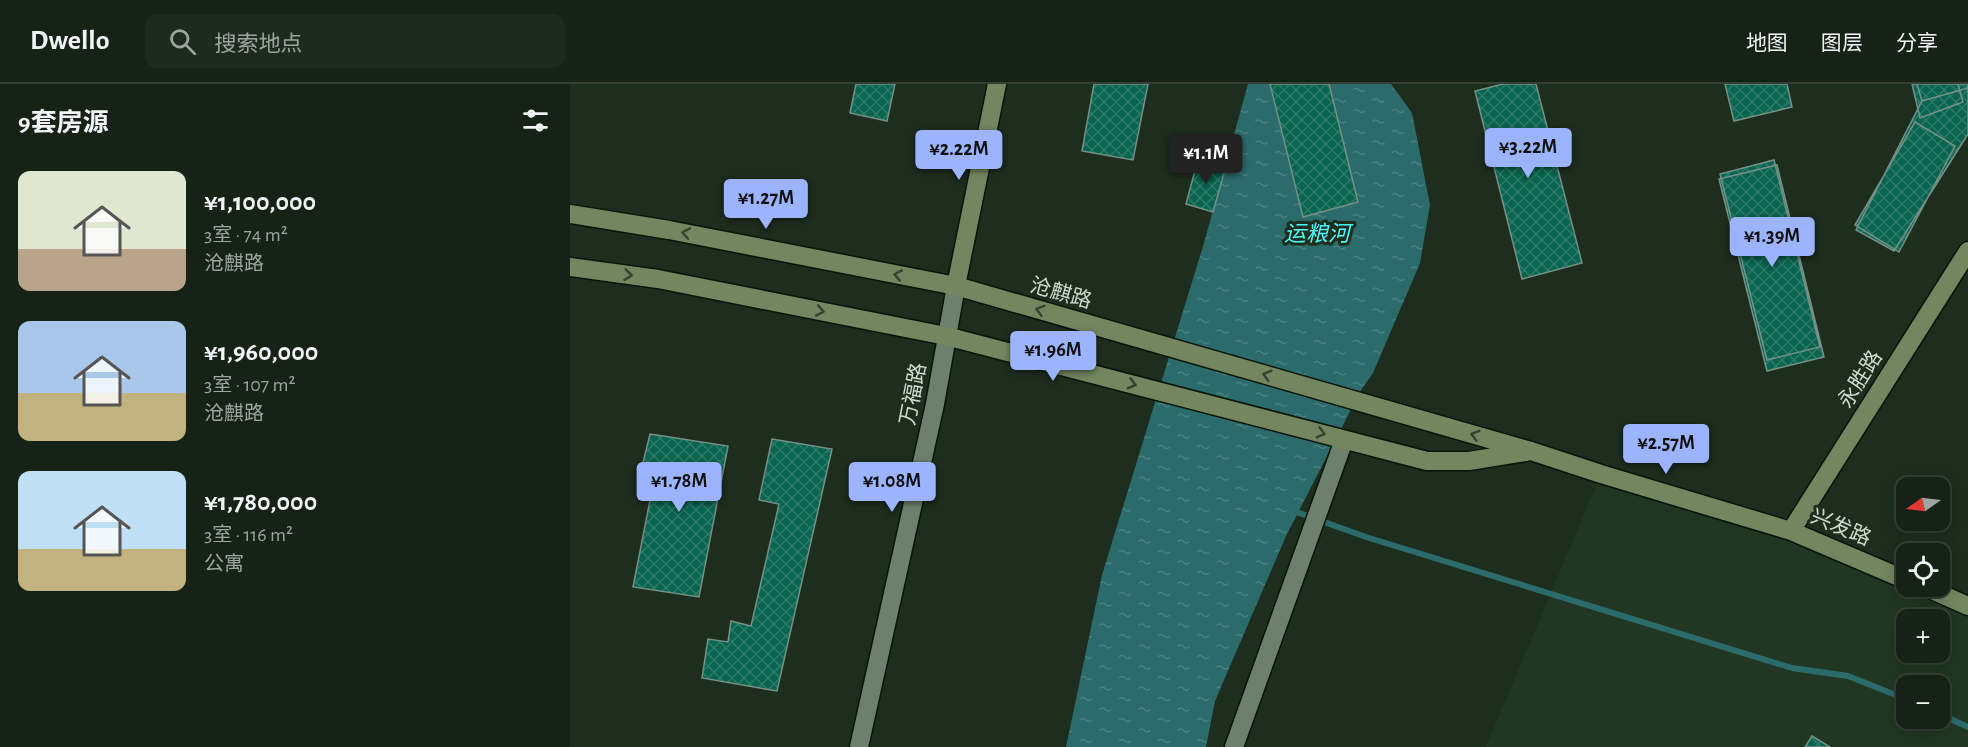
<!DOCTYPE html>
<html lang="zh">
<meta charset="utf-8">
<style>
body{margin:0;font-family:"Alegreya Sans","Noto Sans SC",sans-serif;background:#1f2a1f;color:#f1f3f6;height:100vh;display:flex;flex-direction:column;font-size:22px;white-space:nowrap}
*{box-sizing:border-box;margin:0}
p{font-size:20px;color:#9ea4a1}
.icon{flex:none;width:33px;height:33px;fill:none;stroke:currentColor;stroke-width:2;stroke-linecap:round;stroke-linejoin:round}
.map{position:relative;flex:1;overflow:hidden}
.panel{display:flex;flex-direction:column;background:#162216;width:570px}
.panel>*{flex:none}
.needle{width:39px;rotate:256deg}
.tools{position:absolute;left:1326px;top:393px;display:grid;gap:12px}
.tools a{display:grid;place-items:center;width:54px;height:54px;border-radius:12px;background:#162216;box-shadow:0 3px 15px #0003,0 0 0 2px #353f35;font-size:30px}
.price{position:absolute;translate:-50% -51px;padding:0 14px;border-radius:6px;background:#9cb4fd;color:#111;font-size:20px;line-height:39px;filter:drop-shadow(0 2px 3px #0008)}
.price::after{content:'';position:absolute;left:50%;top:36px;width:18px;height:14px;margin-left:-9px;background:inherit;clip-path:polygon(0 0,100% 0,50% 100%)}
.price.active{background:#222;color:#fff}
ul{padding:0;list-style:none}
li{display:flex;align-items:center;gap:18px;height:150px;padding:0 18px}
li span{display:grid;place-items:center;flex:none;width:168px;height:120px;border-radius:12px;color:#555}
li>.icon{margin-inline-start:auto}
span .icon{width:72px;height:72px;fill:#fffc;stroke-width:1}
li b{font-size:26px}
h2{display:flex;justify-content:space-between;align-items:center;height:72px;padding:0 18px;font-size:26px}
header{display:flex;align-items:center;gap:36px;box-sizing:border-box;height:84px;padding:0 30px;background:#162216;border-bottom:2px solid #353f35}
header strong{font-size:28px}
nav{display:flex;gap:33px;margin-inline-start:auto;font-size:21px}
.search{width:420px;height:54px;background:#1f2a1f;display:flex;align-items:center;gap:15px;box-sizing:border-box;padding:0 21px;border-radius:12px;color:#9ea4a1;font-size:22px}
main{display:flex;flex:1;min-height:0}
.map>svg:first-child{display:block}
</style>
<header>
<strong>Dwello</strong>
<div class="search"><svg class="icon" aria-label="search" viewBox="0 0 24 24"><circle cx="10" cy="10" r="6"/><path d="M15 15l6 6"/></svg>搜索地点</div>
<nav><a>地图</a><a>图层</a><a>分享</a></nav>
</header>
<main>
<section class="panel">
<h2>9套房源<svg class="icon" aria-label="filters" viewBox="0 0 24 24"><path d="M4 7h16M4 17h16"/><circle cx="9" cy="7" r="2"/><circle cx="15" cy="17" r="2"/></svg></h2>
<ul>
<li><span style="background:linear-gradient(#dfe7d0 65%,#b9a48a 0)"><svg class="icon" aria-label="home" viewBox="0 0 24 24"><path d="M3 11l9-7 9 7M6 9v11h12V9"/></svg></span><div><b>¥1,100,000</b><p>3室 · 74 m²</p><p>沧麒路</p></div></li>
<li><span style="background:linear-gradient(#a9c7e8 60%,#c2b280 0)"><svg class="icon" aria-label="home" viewBox="0 0 24 24"><path d="M3 11l9-7 9 7M6 9v11h12V9"/></svg></span><div><b>¥1,960,000</b><p>3室 · 107 m²</p><p>沧麒路</p></div></li>
<li><span style="background:linear-gradient(#bfe0f5 65%,#c2b280 0)"><svg class="icon" aria-label="home" viewBox="0 0 24 24"><path d="M3 11l9-7 9 7M6 9v11h12V9"/></svg></span><div><b>¥1,780,000</b><p>3室 · 116 m²</p><p>公寓</p></div></li>
</ul>
</section>
<div class="map">
<svg width="1398" height="663" viewBox="0 0 1398 663">
<defs>
<pattern id="water-ripples" width="26" height="14" patternUnits="userSpaceOnUse" patternTransform="scale(1.5)"><rect width="26" height="14" fill="#2c6b6c"/><path d="M2 4q2-2 4 0t4 0M15 11q2-2 4 0t4 0" fill="none" stroke="#4a8080"/></pattern>
<pattern id="building-cross-hatch" width="8" height="8" patternUnits="userSpaceOnUse" patternTransform="scale(1.5)"><rect width="8" height="8" fill="#09654f"/><path d="M0 0l8 8M0 8l8-8" fill="none" stroke="#2c7a67"/></pattern>
</defs>
<rect width="100%" height="100%" fill="#1d2d1e"/>
<!-- built -->
<path fill="#213723" fill-rule="evenodd" d="M1031 390 1221 447 1336 502 1353 503 1398 522V663H916ZM1336 536H1370V568H1336ZM1336 602H1370V634H1336Z"/>
<!-- water -->
<path fill="url(#water-ripples)" d="M678 0H821L842 29 860 121 850 179 803 289 791 306 716 452 645 617 636 663H496L532 491 634 159Z"/>
<g fill="none" stroke-linecap="round" stroke-linejoin="round">
<!-- stream -->
<path stroke="#2c6b6c" stroke-width="6" d="M721 426 796 453 1222 584 1278 592 1336 615
M1370 630 1398 643"/>
</g>
<!-- building -->
<path fill="url(#building-cross-hatch)" stroke="#759086" stroke-width="1.5" d="M286 0H325L317 37 280 29Z
M524 0H578L563 76 512 67Z
M700 0H759L788 118 733 133Z
M933 0H966L1012 179 952 195 905 7Z
M1155 0H1217L1222 23 1164 37Z
M1342 0H1388L1393 18 1350 34Z
M1347 0H1397L1398 4 1352 17Z
M1398 4V50L1324 167 1286 146 1352 17Z
M1345 38 1385 62 1329 168 1285 141Z
M628 75 656 82 643 128 616 120Z
M1204 76 1250 263 1197 276 1150 90Z
M1207 81 1254 273 1197 287 1149 95Z
M80 350 158 362 129 513 63 503 84 396 69 395Z
M202 355 262 365 207 607 132 594 138 555 158 558 161 537 181 542 209 420 189 416Z
M1242 652 1260 663H1235Z"/>
<g fill="none" stroke-linecap="round" stroke-linejoin="round">
<defs>
<path id="street" d="M289 663 365 320 386 202
M664 663 774 356"/>
<path id="secondary" d="M0 130 99 146 386 202 961 367 1031 390 1221 447 1336 496
M0 183 88 195 376 252 857 377H899L956 368
M386 202 427 0
M1221 447 1398 167
M1353 502 1398 522"/>
</defs>
<!-- street casing -->
<use href="#street" stroke="#071508" stroke-width="21"/>
<!-- secondary casing -->
<use href="#secondary" stroke="#071508" stroke-width="21"/>
<!-- street -->
<use href="#street" stroke="#6d7f6d" stroke-width="18"/>
<!-- secondary -->
<use href="#secondary" stroke="#738660" stroke-width="18"/>
</g>
<!-- one-way arrows -->
<defs><path id="oneway-chevron" d="M-2-3.5L2.5 0L-2 3.5" fill="none" stroke-width="1.6" stroke-linecap="round" stroke-linejoin="round" transform="scale(1.5)"/></defs>
<g stroke="#32432e">
<use href="#oneway-chevron" transform="translate(116 149) rotate(-169)"/>
<use href="#oneway-chevron" transform="translate(58 191) rotate(7)"/>
<use href="#oneway-chevron" transform="translate(328 191) rotate(-169)"/>
<use href="#oneway-chevron" transform="translate(470 226) rotate(-164)"/>
<use href="#oneway-chevron" transform="translate(250 227) rotate(11)"/>
<use href="#oneway-chevron" transform="translate(697 291) rotate(-164)"/>
<use href="#oneway-chevron" transform="translate(562 300) rotate(15)"/>
<use href="#oneway-chevron" transform="translate(751 349) rotate(15)"/>
<use href="#oneway-chevron" transform="translate(905 351) rotate(-164)"/>
</g>
<g text-anchor="middle" stroke-width="6" stroke-linejoin="round" paint-order="stroke">
<!-- street labels -->
<g font-size="21" fill="#d0dad0" stroke="#1d2d1e">
<text transform="translate(491 209) rotate(16)" y="7">沧麒路</text>
<text transform="translate(1290 295) rotate(-58)" y="7">永胜路</text>
<text transform="translate(343 310) rotate(-79)" y="7">万福路</text>
<text transform="translate(1271 443) rotate(23)" y="7">兴发路</text>
</g>
<!-- water labels -->
<g font-size="22" font-style="italic" fill="#4cfafb" stroke="#1d2d1e">
<text x="747" y="157">运粮河</text>
</g>
</g>
</svg>
<div class="tools">
<a><svg class="needle" viewBox="-14 -14 28 28"><path d="M0-13l5 13h-10z" fill="#e53935"/><path d="M0 13l5-13h-10z" fill="#9ea4a1"/></svg></a>
<a><svg class="icon" aria-label="locate" viewBox="0 0 24 24"><circle cx="12" cy="12" r="6"/><path d="M12 2v4M12 18v4M2 12h4M18 12h4"/></svg></a>
<a>+</a>
<a>−</a>
</div>
<b class="price" style="left:958px;top:95px">¥3.22M</b>
<b class="price" style="left:389px;top:97px">¥2.22M</b>
<b class="price active" style="left:636px;top:101px">¥1.1M</b>
<b class="price" style="left:196px;top:146px">¥1.27M</b>
<b class="price" style="left:1202px;top:184px">¥1.39M</b>
<b class="price" style="left:483px;top:298px">¥1.96M</b>
<b class="price" style="left:1096px;top:391px">¥2.57M</b>
<b class="price" style="left:109px;top:429px">¥1.78M</b>
<b class="price" style="left:322px;top:429px">¥1.08M</b>
</div>
</main>
